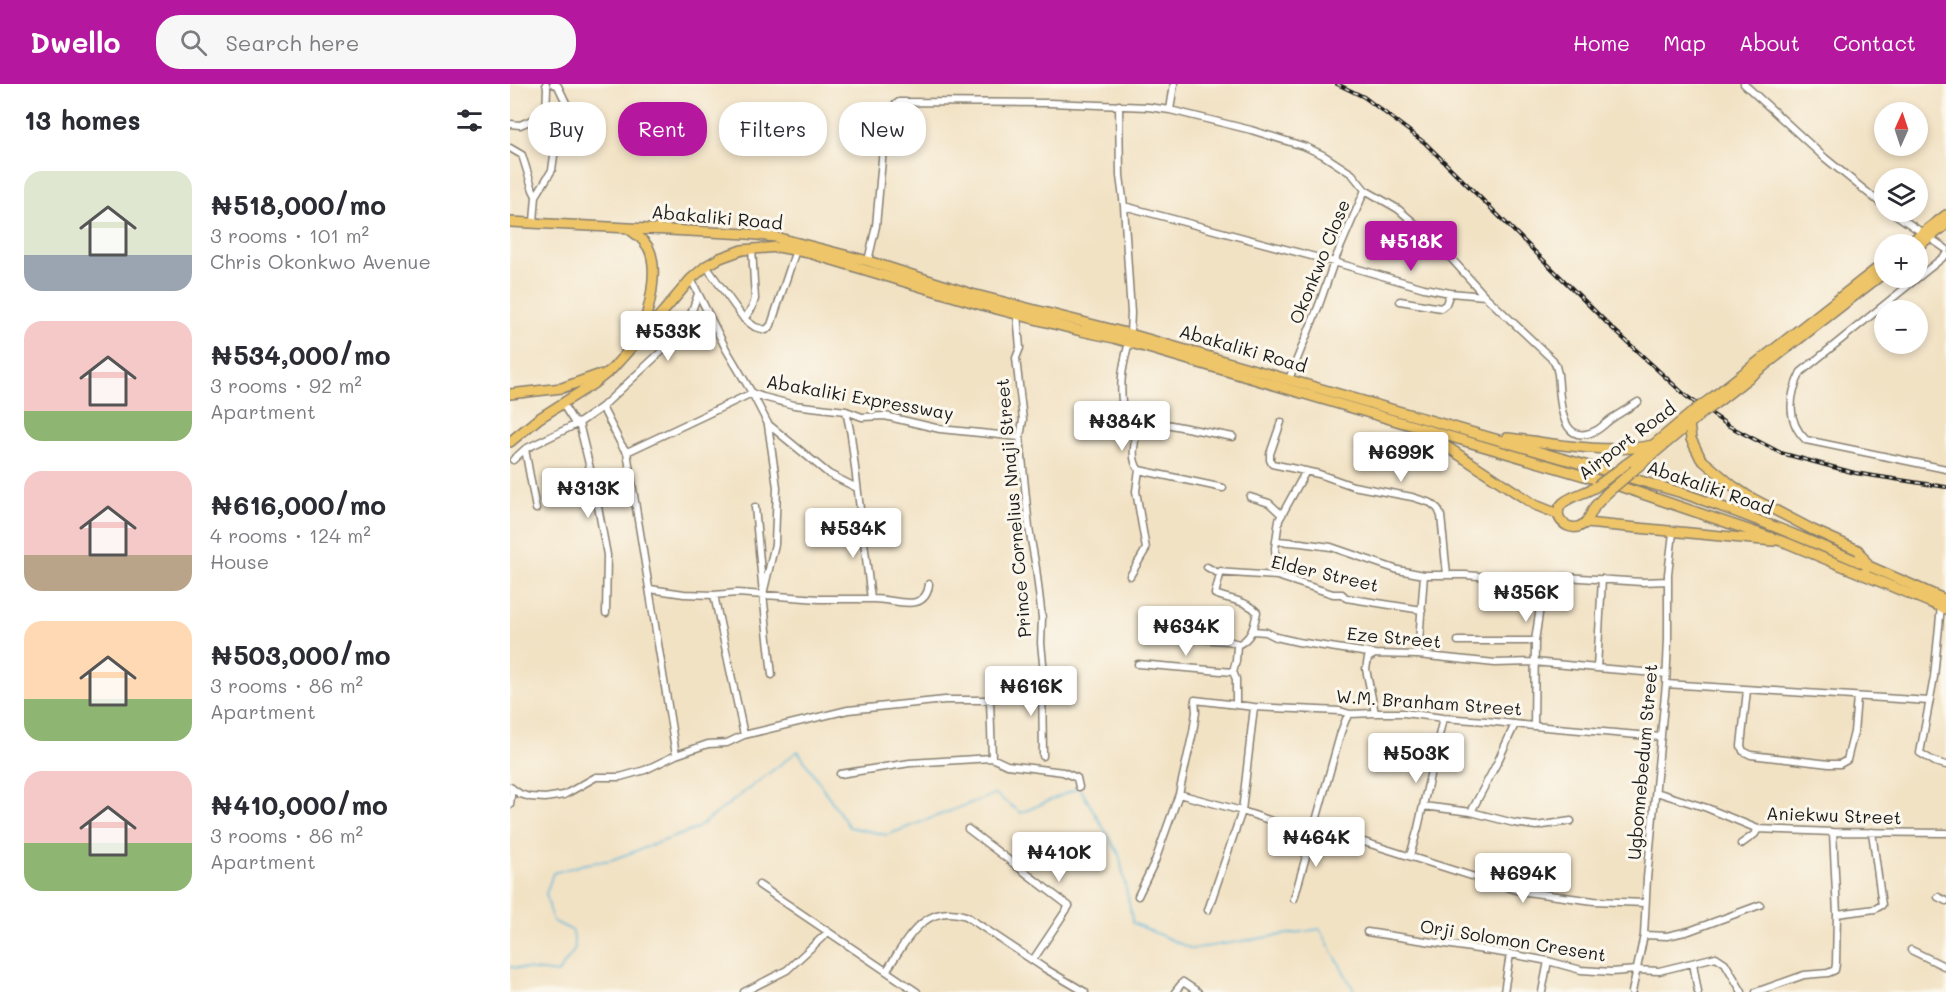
<!DOCTYPE html>
<meta charset="utf-8">
<style>
body{margin:0;font-family:Mali,sans-serif;background:#f7f7f7;color:#2b2b33;height:100vh;display:flex;flex-direction:column;font-size:22px;white-space:nowrap}
*{box-sizing:border-box;margin:0}
p{font-size:20px;color:#7c7c81}
.icon{flex:none;width:33px;height:33px;fill:none;stroke:currentColor;stroke-width:2;stroke-linecap:round;stroke-linejoin:round}
.map{position:relative;flex:1;overflow:hidden}
.drawer{display:flex;flex-direction:column;background:#fff;width:510px}
.drawer>*{flex:none}
.top-card{position:absolute;left:18px;top:18px;width:570px;height:54px;display:flex;gap:12px}
.needle{width:39px;rotate:3deg}
.fabs{position:absolute;left:1364px;top:18px;display:grid;gap:12px}
.fabs a{display:grid;place-items:center;width:54px;height:54px;border-radius:50%;background:#fff;box-shadow:0 3px 9px #0003;font-size:30px}
.price{position:absolute;translate:-50% -51px;padding:0 14px;border-radius:6px;background:#fff;color:#222;font-size:20px;line-height:39px;filter:drop-shadow(0 2px 3px #0008)}
.price::after{content:'';position:absolute;left:50%;top:36px;width:18px;height:14px;margin-left:-9px;background:inherit;clip-path:polygon(0 0,100% 0,50% 100%)}
.price.selected{background:#b5179e;color:#fff}
ul{padding:0;list-style:none}
li{display:flex;align-items:center;gap:18px;height:150px;padding:0 24px}
li span{display:grid;place-items:center;flex:none;width:168px;height:120px;border-radius:18px;color:#555}
li>.icon{margin-inline-start:auto}
span .icon{width:72px;height:72px;fill:#fffc;stroke-width:1}
li b{font-size:26px}
h2{display:flex;justify-content:space-between;align-items:center;height:72px;padding:0 24px;font-size:26px}
.chip{padding:0 21px;border-radius:24px;background:#fff;box-shadow:0 3px 9px #0003;font-size:21px;line-height:54px}
.chip.selected{background:#b5179e;color:#fff}
header{display:flex;align-items:center;gap:36px;box-sizing:border-box;height:84px;padding:0 30px;background:#b5179e;color:#fff}
header strong{font-size:28px}
nav{display:flex;gap:33px;margin-inline-start:auto;font-size:21px}
.search{width:420px;height:54px;background:#f7f7f7;display:flex;align-items:center;gap:15px;box-sizing:border-box;padding:0 21px;border-radius:24px;color:#7c7c81;font-size:22px}
main{display:flex;flex:1;min-height:0}
.map>svg:first-child{display:block}
</style>
<header>
<strong>Dwello</strong>
<div class="search"><svg class="icon" aria-label="search" viewBox="0 0 24 24"><circle cx="10" cy="10" r="6"/><path d="M15 15l6 6"/></svg>Search here</div>
<nav><a>Home</a><a>Map</a><a>About</a><a>Contact</a></nav>
</header>
<main>
<section class="drawer">
<h2>13 homes<svg class="icon" aria-label="filters" viewBox="0 0 24 24"><path d="M4 7h16M4 17h16"/><circle cx="9" cy="7" r="2"/><circle cx="15" cy="17" r="2"/></svg></h2>
<ul>
<li><span style="background:linear-gradient(#dfe7d0 70%,#9aa5b1 0)"><svg class="icon" aria-label="home" viewBox="0 0 24 24"><path d="M3 11l9-7 9 7M6 9v11h12V9"/></svg></span><div><b>₦518,000/mo</b><p>3 rooms · 101 m²</p><p>Chris Okonkwo Avenue</p></div></li>
<li><span style="background:linear-gradient(#f6c9c9 75%,#8fb573 0)"><svg class="icon" aria-label="home" viewBox="0 0 24 24"><path d="M3 11l9-7 9 7M6 9v11h12V9"/></svg></span><div><b>₦534,000/mo</b><p>3 rooms · 92 m²</p><p>Apartment</p></div></li>
<li><span style="background:linear-gradient(#f6c9c9 70%,#b9a48a 0)"><svg class="icon" aria-label="home" viewBox="0 0 24 24"><path d="M3 11l9-7 9 7M6 9v11h12V9"/></svg></span><div><b>₦616,000/mo</b><p>4 rooms · 124 m²</p><p>House</p></div></li>
<li><span style="background:linear-gradient(#ffd9b3 65%,#8fb573 0)"><svg class="icon" aria-label="home" viewBox="0 0 24 24"><path d="M3 11l9-7 9 7M6 9v11h12V9"/></svg></span><div><b>₦503,000/mo</b><p>3 rooms · 86 m²</p><p>Apartment</p></div></li>
<li><span style="background:linear-gradient(#f6c9c9 60%,#8fb573 0)"><svg class="icon" aria-label="home" viewBox="0 0 24 24"><path d="M3 11l9-7 9 7M6 9v11h12V9"/></svg></span><div><b>₦410,000/mo</b><p>3 rooms · 86 m²</p><p>Apartment</p></div></li>
</ul>
</section>
<div class="map">
<svg width="1436" height="908" viewBox="0 0 1436 908">
<rect width="100%" height="100%" fill="#fbf7ec"/>
<filter id="ink" filterUnits="userSpaceOnUse"><feTurbulence type="fractalNoise" baseFrequency=".0167" numOctaves="2"/><feDisplacementMap in="SourceGraphic" scale="12" xChannelSelector="R" yChannelSelector="G"/><feConvolveMatrix kernelMatrix="1 2 1 2 8 2 1 2 1" color-interpolation-filters="sRGB"/></filter>
<filter id="wash" filterUnits="userSpaceOnUse"><feTurbulence type="fractalNoise" baseFrequency=".008" numOctaves="4" result="noise"/><feDisplacementMap in="SourceGraphic" scale="24" xChannelSelector="R" yChannelSelector="G"/><feGaussianBlur stdDeviation="1.35" result="paint"/><feColorMatrix in="noise" values="0 0 0 0 0 0 0 0 0 0 0 0 0 0 0 0 0 1.4 0 .05"/><feComposite in="paint" operator="in"/></filter>
<g filter="url(#wash)">
<rect width="100%" height="100%" fill="#f2e2c4"/>
<g fill="none" stroke-linecap="round" stroke-linejoin="round">
<!-- stream -->
<path stroke="#5db6da" stroke-width="1.5" d="M571 706 609 770 623 839 682 865 810 845 845 908
M0 883 48 889 65 865 63 847 43 837 36 810 43 789 75 780 101 776 186 745 288 667 339 743 377 751 485 710 511 729 568 704"/>
</g>
</g>
<g filter="url(#ink)">
<g fill="none" stroke-linecap="round" stroke-linejoin="round">
<defs>
<path id="minor" d="M1234 0 1315 74 1374 122
M609 21 610 92 614 122 621 229 620 250
M660 26 664 0
M0 40 10 41 36 30 37 4 36 0
M0 64 12 71 23 106 26 112 24 138
M26 112 42 86 48 43C50 35 55 30 58 23L48 2 43 0
M614 122 824 178 914 204 940 209 975 212
M1382 128 1436 165
M1436 171 1291 288C1279 311 1276 337 1296 356L1436 385
M358 177 366 142 376 31 382 23 389 18 540 19 638 23 660 26 741 46 796 63 813 71 842 90 855 106 888 125 909 143 924 160 939 172 975 212 1043 276C1050 287 1048 300 1050 313 1052 334 1058 360 1085 347 1092 344 1097 337 1104 333 1112 328 1120 323 1128 318
M196 182 234 235 245 243 256 246 261 241 286 166
M181 195 216 265 242 309 253 313 284 321 336 327 352 333 375 332 430 345 510 353
M890 217 931 224 936 220 940 209
M234 235 242 224 245 215 242 164
M619 258C611 288 609 302 614 333L630 335C627 351 618 372 629 386L713 404
M779 295 809 221 824 178 855 106
M52 319 64 338 69 339 92 323 112 362 117 368 166 671
M92 323 168 252 179 235 188 210
M336 327 341 351 361 515C380 513 416 532 419 500
M630 335 723 353
M771 338 760 370V376L762 380 809 390 843 402 902 413 921 419 928 425 931 432 937 491
M15 365 26 425
M117 368 242 309 258 340 319 390 347 404
M3 376 15 365 69 339 84 401 97 471 96 529
M740 413 759 419 772 431
M245 423 253 510 262 591
M767 457 791 459 821 463 888 486 914 491H955L1020 496 1055 493 1132 498 1158 497
M697 483 706 488 767 492 823 510H832L836 514 912 526
M711 487 705 510C719 516 736 516 747 528 744 542 742 555 727 561L726 577 723 588 726 595V620
M620 492 636 465 626 407 629 386
M767 492 765 464 769 436 796 387
M1020 496 1028 513 1030 523 1025 557 1024 642
M140 505 174 510 204 511 227 509 309 515H361
M253 510 265 460 267 403 258 341
M204 511 234 651
M1431 522 1424 593 1410 669 1425 678 1436 681
M743 547 756 548 766 553 788 558 865 570 908 571 985 579 1024 578 1087 584 1092 495
M640 548 688 555 718 557 729 560
M948 557H1025
M908 571 914 491
M628 580 723 588
M1087 584 1156 590
M532 594 533 672
M1156 600 1419 617
M1237 606 1231 662 1233 667 1241 671 1319 680H1330L1337 676 1344 648 1347 613
M480 616 482 674
M865 629 856 585 858 574 865 570
M1005 640 988 677 961 728 1004 739 1026 742 1061 737
M330 690 400 679 482 674 497 681 553 688 567 694 569 703
M0 703 10 710 20 713 35 714 54 711 86 693H110L135 686 166 671 198 660 217 659 234 651 338 626 435 616H480L507 609 532 594 534 589 531 559 532 534 526 484 519 444 510 353 513 336 506 274 510 264 507 230
M1146 708 1197 724 1248 745 1323 748 1436 749
M669 710 732 727 783 744 835 752 1009 807 1084 817 1135 819
M0 721 2 704
M913 722 961 728
M458 745 559 822 523 876
M1231 760 1245 750 1248 745
M900 772 908 744 933 634
M249 801 407 908
M628 812 645 777 669 710 683 648 686 628 685 616 744 623 830 627 840 630 865 629H894L933 634 976 637 1024 642 1151 653
M1428 813 1436 817
M784 815 831 648 836 635 840 630
M698 826 732 727 744 623
M1327 830 1365 825 1372 821 1362 748
M857 848 1000 870 1038 877 1071 886 1102 888 1126 886 1149 887 1206 873 1215 879 1232 908
M1134 851 1157 852 1179 847 1250 821
M1401 866 1436 883
M1183 879 1188 908
M377 886C397 856 414 818 456 832L534 884 575 908
M234 908 277 886 318 848
M665 908 673 898 688 908
M994 908 1000 870
M1032 908 1038 877
M1122 908 1134 851 1137 794 1156 600 1158 556V490L1163 449
M1246 908 1294 891 1318 889 1325 886 1326 880 1327 830 1323 748"/>
<path id="primary" d="M1398 160 1436 131
M1407 163 1436 141
M1203 313 1374 179
M1209 317 1374 189
M1115 381 1143 361 1185 326
M1124 386 1190 331
M1087 402C1077 409 1062 411 1053 419 1041 430 1054 446 1068 443 1071 442 1073 440 1076 439L1085 422 1097 409"/>
<path id="trunk" d="M0 138 238 150 265 153 358 177 462 210 620 250 1169 408C1260 438 1348 477 1436 516
M117 144C125 149 133 155 138 163 150 184 139 230 129 250
M0 310 52 304 88 291
M1179 340 1181 355 1191 375 1223 402 1238 412 1303 446 1348 466 1358 481 1357 484
M916 349 1025 421 1048 430
M997 354C1045 359 1095 371 1143 361
M0 358 28 335 83 300 102 285 147 235 181 195 196 182 210 174 232 166 268 163 299 169 475 222 571 247 604 254 1112 403 1277 459 1436 525
M1076 439 1263 457"/>
</defs>
<!-- minor casing -->
<use href="#minor" stroke="#877f70" stroke-width="9"/>
<!-- primary casing -->
<use href="#primary" stroke="#877f70" stroke-width="12"/>
<!-- trunk casing -->
<use href="#trunk" stroke="#877f70" stroke-width="12"/>
<!-- minor -->
<use href="#minor" stroke="#fff" stroke-width="6"/>
<!-- primary -->
<use href="#primary" stroke="#eec569" stroke-width="9"/>
<!-- trunk -->
<use href="#trunk" stroke="#eec569" stroke-width="9"/>
<defs>
<path id="rail" d="M827 0 854 13 915 59 1101 243 1176 312 1219 342 1271 369 1345 389 1436 403"/>
</defs>
<!-- rail casing -->
<use href="#rail" stroke="#1c1c1c" stroke-width="4"/>
<!-- rail -->
<use href="#rail" stroke="#fbf7ec" stroke-width="1.5" stroke-dasharray="4.5" stroke-linecap="butt"/>
<defs>
<path id="primary-bridge" d="M1185 326 1203 313
M1190 331 1209 317
M1087 402 1115 381
M1097 409 1124 386"/>
</defs>
<!-- primary-bridge casing -->
<use href="#primary-bridge" stroke="#877f70" stroke-width="12" stroke-linecap="butt"/>
<!-- primary-bridge -->
<use href="#primary-bridge" stroke="#eec569" stroke-width="9"/>
</g>
</g>
<g text-anchor="middle" stroke-width="6" stroke-linejoin="round" paint-order="stroke">
<!-- street labels -->
<g font-size="18" fill="#1c1c1c" stroke="#fbf7ec">
<text transform="translate(207 134) rotate(5)" y="6">Abakaliki Road</text>
<text transform="translate(810 178) rotate(-68)" y="6">Okonkwo Close</text>
<text transform="translate(733 265) rotate(16)" y="6">Abakaliki Road</text>
<text transform="translate(350 314) rotate(10)" y="6">Abakaliki Expressway</text>
<text transform="translate(1117 357) rotate(-37)" y="6">Airport Road</text>
<text transform="translate(1200 404) rotate(19)" y="6">Abakaliki Road</text>
<text transform="translate(504 424) rotate(-95)" y="6">Prince Cornelius Nnaji Street</text>
<text transform="translate(815 490) rotate(13)" y="6">Elder Street</text>
<text transform="translate(884 554) rotate(5)" y="6">Eze Street</text>
<text transform="translate(919 619) rotate(4)" y="6">W.M. Branham Street</text>
<text transform="translate(1133 678) rotate(-85)" y="6">Ugbonnebedum Street</text>
<text transform="translate(1324 732) rotate(2)" y="6">Aniekwu Street</text>
<text transform="translate(1003 857) rotate(9)" y="6">Orji Solomon Cresent</text>
</g>
</g>
</svg>
<div class="fabs">
<a><svg class="needle" viewBox="-14 -14 28 28"><path d="M0-13l5 13h-10z" fill="#e53935"/><path d="M0 13l5-13h-10z" fill="#7c7c81"/></svg></a>
<a><svg class="icon" aria-label="layers" viewBox="0 0 24 24"><path d="M12 4l9 5-9 5-9-5zM3 14l9 5 9-5"/></svg></a>
<a>+</a>
<a>−</a>
</div>
<b class="price selected" style="left:901px;top:188px">₦518K</b>
<b class="price" style="left:158px;top:278px">₦533K</b>
<b class="price" style="left:612px;top:368px">₦384K</b>
<b class="price" style="left:891px;top:399px">₦699K</b>
<b class="price" style="left:78px;top:435px">₦313K</b>
<b class="price" style="left:343px;top:475px">₦534K</b>
<b class="price" style="left:1016px;top:539px">₦356K</b>
<b class="price" style="left:676px;top:573px">₦634K</b>
<b class="price" style="left:521px;top:633px">₦616K</b>
<b class="price" style="left:906px;top:700px">₦503K</b>
<b class="price" style="left:806px;top:784px">₦464K</b>
<b class="price" style="left:549px;top:799px">₦410K</b>
<b class="price" style="left:1013px;top:820px">₦694K</b>
<div class="top-card">
<a class="chip">Buy</a>
<a class="chip selected">Rent</a>
<a class="chip">Filters</a>
<a class="chip">New</a>
</div>
</div>
</main>
